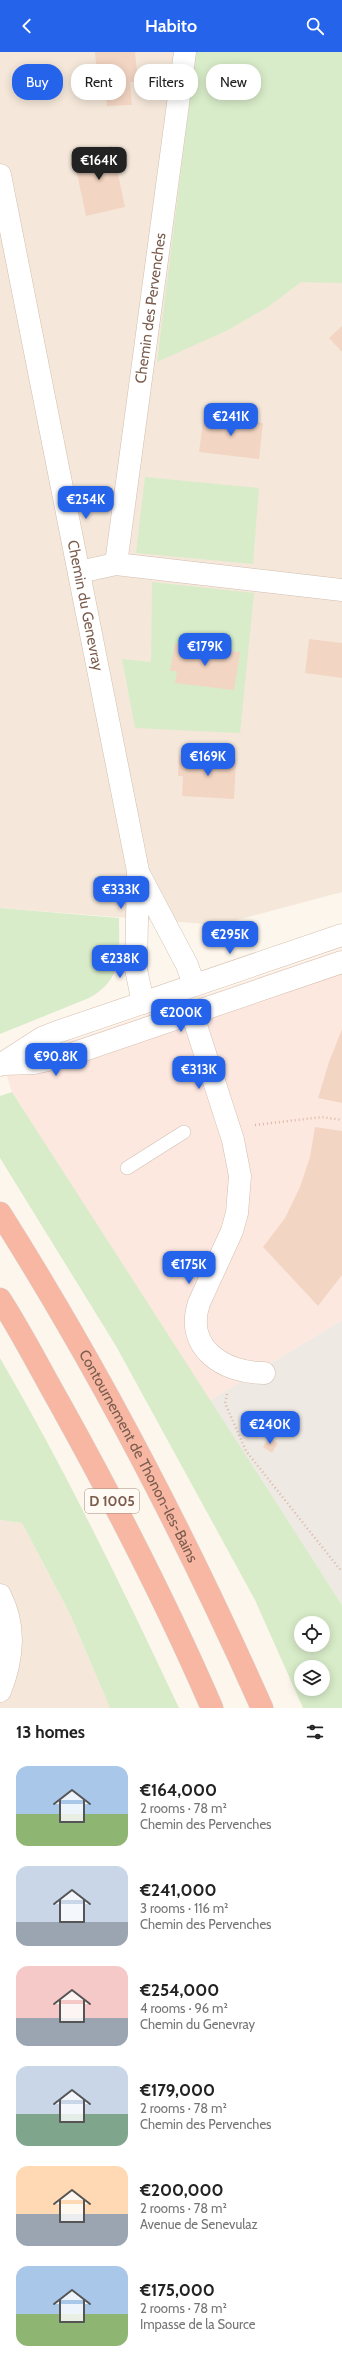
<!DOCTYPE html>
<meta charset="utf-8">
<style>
body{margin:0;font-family:Cabin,sans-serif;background:#f2f2f2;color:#222;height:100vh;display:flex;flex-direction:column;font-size:15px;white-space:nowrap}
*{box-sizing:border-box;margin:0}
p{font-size:13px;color:#767676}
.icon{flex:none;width:22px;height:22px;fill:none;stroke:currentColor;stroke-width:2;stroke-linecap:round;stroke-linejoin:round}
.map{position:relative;height:1656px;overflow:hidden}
.panel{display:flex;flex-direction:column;background:#fff;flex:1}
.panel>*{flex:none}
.top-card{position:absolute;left:12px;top:12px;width:318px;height:36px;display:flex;gap:8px}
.tools{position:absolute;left:294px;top:1564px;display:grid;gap:8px}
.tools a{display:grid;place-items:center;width:36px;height:36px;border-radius:50%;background:#fff;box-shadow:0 2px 10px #0003;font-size:20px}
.price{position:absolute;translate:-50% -34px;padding:0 9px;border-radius:8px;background:#2563eb;color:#fff;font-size:13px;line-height:26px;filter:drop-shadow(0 1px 2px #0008)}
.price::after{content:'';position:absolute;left:50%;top:24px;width:12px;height:9px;margin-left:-6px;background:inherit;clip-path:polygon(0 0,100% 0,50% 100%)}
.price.active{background:#222;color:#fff}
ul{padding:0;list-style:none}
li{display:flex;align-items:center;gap:12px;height:100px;padding:0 16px}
li span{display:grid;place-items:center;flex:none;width:112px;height:80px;border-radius:12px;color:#555}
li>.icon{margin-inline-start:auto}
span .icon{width:48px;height:48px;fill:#fffc;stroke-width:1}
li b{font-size:17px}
h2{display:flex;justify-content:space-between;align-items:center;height:48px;padding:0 16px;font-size:17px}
.tag{padding:0 14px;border-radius:16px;background:#fff;box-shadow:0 2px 10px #0003;font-size:14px;line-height:36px}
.tag.active{background:#2563eb;color:#fff}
header{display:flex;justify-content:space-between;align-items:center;height:52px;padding:0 16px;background:#2563eb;color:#fff;font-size:18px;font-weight:600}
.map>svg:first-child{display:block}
</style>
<header><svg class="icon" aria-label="back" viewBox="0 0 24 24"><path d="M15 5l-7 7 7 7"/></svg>Habito<svg class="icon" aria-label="search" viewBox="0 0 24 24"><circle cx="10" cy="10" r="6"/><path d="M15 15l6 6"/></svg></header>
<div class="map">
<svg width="342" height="1656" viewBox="0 0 342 1656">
<rect width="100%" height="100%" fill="#fdf6ec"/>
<!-- residential -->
<path fill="#f5e8da" d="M0 0H342V840L218 873 0 856Z
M0 1468 22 1471 70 1562 110 1656H0Z"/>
<!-- commercial -->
<path fill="#fde8e0" d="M342 897V1268L209 1349 12 1040 3 1012Z"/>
<!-- industrial -->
<path fill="#efe9e4" d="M342 1268V1553L209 1349Z"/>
<!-- green -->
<path fill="#d8ecc9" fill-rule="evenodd" d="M196 0H342V231L301 230 268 255 226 279 157 310Z
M145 425 259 436 253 512 136 501Z
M152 530 254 541 240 681 135 676 122 607 151 610Z
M0 856 119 866C119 901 124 927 89 946L0 982Z
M12 1040 342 1553V1656H303L255 1548 116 1294 0 1106V1044ZM301 1571H323V1593H301ZM301 1615H323V1637H301Z
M0 1306C66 1419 123 1537 179 1656H110L70 1562 22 1471 0 1468Z"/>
<!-- building -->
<path fill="#f3d5c3" d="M95 0H135L138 30H130L132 53 107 54 105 33H98Z
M112 94 125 155 86 164 73 103Z
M342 274V300L329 286Z
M204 363 263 371 259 407 199 400Z
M309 587 342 591V626L305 621Z
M175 592 240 600 234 638 175 631 177 619H170Z
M179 703 236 707 234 747 182 744 183 724H178Z
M342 977V1051L318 1046 329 1010Z
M315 1075 342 1079V1223L318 1254 263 1195 285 1166 300 1135 310 1105Z
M269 1385 278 1391 272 1401 263 1395Z"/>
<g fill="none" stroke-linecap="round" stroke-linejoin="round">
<defs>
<path id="lane" d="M127 1116 184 1080"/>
<g id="street">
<path id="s1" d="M0 123 138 819 136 917 143 951"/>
<path d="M116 512 342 538"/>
<path id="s2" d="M79 520 116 512 185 0"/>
<path d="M140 824 187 913 194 933"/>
<path d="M192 961 233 1088 240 1124 237 1161 232 1179 199 1251C184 1296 224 1321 264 1321"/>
<path d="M0 1543C16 1574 13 1607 0 1639"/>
</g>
<path id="secondary" d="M3 1012 34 1011 66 1004 342 910
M0 1013 42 986 57 980 342 883"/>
<g id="highway">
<path id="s3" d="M0 1161C100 1319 186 1485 262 1656"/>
<path d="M0 1247C22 1281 40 1317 60 1352 115 1451 167 1552 212 1656"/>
</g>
</defs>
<!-- lane casing -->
<use href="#lane" stroke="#d1beb0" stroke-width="14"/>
<!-- street casing -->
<use href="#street" stroke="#d1beb0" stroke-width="23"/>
<!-- secondary casing -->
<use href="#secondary" stroke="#d6c0b0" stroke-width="23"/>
<!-- highway casing -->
<use href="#highway" stroke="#dad1cd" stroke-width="23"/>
<!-- path -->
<path stroke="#d9b8a5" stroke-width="2.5" stroke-dasharray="1 3" stroke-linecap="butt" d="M255 1073 322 1065 342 1068
M227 1342 225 1351 246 1399 342 1520"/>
<!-- lane -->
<use href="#lane" stroke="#fff" stroke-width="13"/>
<!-- street -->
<use href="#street" stroke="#fff" stroke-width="22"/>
<!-- secondary -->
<use href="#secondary" stroke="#fff" stroke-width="22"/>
<!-- highway -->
<use href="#highway" stroke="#f7b7a3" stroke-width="22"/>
</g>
<g text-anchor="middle" stroke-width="3" stroke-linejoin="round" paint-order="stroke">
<!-- shield labels -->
<rect fill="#fffaf3" stroke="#a28b7f" stroke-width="1" x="85" y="1437" width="54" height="24" rx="3"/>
<g font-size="14" font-weight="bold" fill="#7a5c4d">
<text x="112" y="1454">D 1005</text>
</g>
<!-- street labels -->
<g font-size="15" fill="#7a5c4d" stroke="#fffaf3">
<text dy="5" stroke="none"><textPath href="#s2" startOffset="296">Chemin des Pervenches</textPath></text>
<text dy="5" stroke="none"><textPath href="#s1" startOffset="439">Chemin du Genevray</textPath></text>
<text dy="5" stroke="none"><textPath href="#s3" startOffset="280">Contournement de Thonon-les-Bains</textPath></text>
</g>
</g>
</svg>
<div class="tools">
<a><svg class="icon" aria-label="locate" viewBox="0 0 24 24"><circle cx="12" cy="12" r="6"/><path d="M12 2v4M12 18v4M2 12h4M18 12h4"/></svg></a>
<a><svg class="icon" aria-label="layers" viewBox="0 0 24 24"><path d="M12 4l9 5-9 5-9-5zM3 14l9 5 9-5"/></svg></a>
</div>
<b class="price active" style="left:99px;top:129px">€164K</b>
<b class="price" style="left:231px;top:385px">€241K</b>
<b class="price" style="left:86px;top:468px">€254K</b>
<b class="price" style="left:205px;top:615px">€179K</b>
<b class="price" style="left:208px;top:725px">€169K</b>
<b class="price" style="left:121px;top:858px">€333K</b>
<b class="price" style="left:230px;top:903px">€295K</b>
<b class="price" style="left:120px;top:927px">€238K</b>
<b class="price" style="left:181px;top:981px">€200K</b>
<b class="price" style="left:56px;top:1025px">€90.8K</b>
<b class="price" style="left:199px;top:1038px">€313K</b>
<b class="price" style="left:189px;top:1233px">€175K</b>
<b class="price" style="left:270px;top:1393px">€240K</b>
<div class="top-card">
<a class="tag active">Buy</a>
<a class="tag">Rent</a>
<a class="tag">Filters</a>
<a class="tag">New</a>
</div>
</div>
<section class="panel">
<h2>13 homes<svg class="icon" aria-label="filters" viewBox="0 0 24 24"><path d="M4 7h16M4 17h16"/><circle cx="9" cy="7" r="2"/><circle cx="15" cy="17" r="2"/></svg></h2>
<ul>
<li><span style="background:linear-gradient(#a9c7e8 60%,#8fb573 0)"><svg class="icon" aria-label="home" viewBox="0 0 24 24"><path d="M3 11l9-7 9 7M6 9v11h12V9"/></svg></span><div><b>€164,000</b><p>2 rooms · 78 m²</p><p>Chemin des Pervenches</p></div></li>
<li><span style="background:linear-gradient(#c9d6e8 70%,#9aa5b1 0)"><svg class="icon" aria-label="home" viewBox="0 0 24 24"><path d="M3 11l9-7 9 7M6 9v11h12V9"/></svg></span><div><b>€241,000</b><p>3 rooms · 116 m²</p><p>Chemin des Pervenches</p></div></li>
<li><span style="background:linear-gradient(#f6c9c9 65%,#9aa5b1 0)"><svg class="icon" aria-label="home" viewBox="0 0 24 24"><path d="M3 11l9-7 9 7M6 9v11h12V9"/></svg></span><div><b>€254,000</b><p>4 rooms · 96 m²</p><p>Chemin du Genevray</p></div></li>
<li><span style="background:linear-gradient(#c9d6e8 60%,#7fa58c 0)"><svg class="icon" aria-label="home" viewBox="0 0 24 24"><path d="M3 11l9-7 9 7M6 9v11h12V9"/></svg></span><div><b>€179,000</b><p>2 rooms · 78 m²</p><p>Chemin des Pervenches</p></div></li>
<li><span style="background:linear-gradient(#ffd9b3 60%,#9aa5b1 0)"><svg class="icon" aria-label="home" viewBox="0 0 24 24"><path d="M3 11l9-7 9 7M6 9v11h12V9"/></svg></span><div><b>€200,000</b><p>2 rooms · 78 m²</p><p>Avenue de Senevulaz</p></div></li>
<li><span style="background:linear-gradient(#a9c7e8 60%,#8fb573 0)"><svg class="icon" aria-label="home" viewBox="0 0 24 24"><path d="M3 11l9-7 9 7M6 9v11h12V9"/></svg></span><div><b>€175,000</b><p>2 rooms · 78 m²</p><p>Impasse de la Source</p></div></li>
</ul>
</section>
